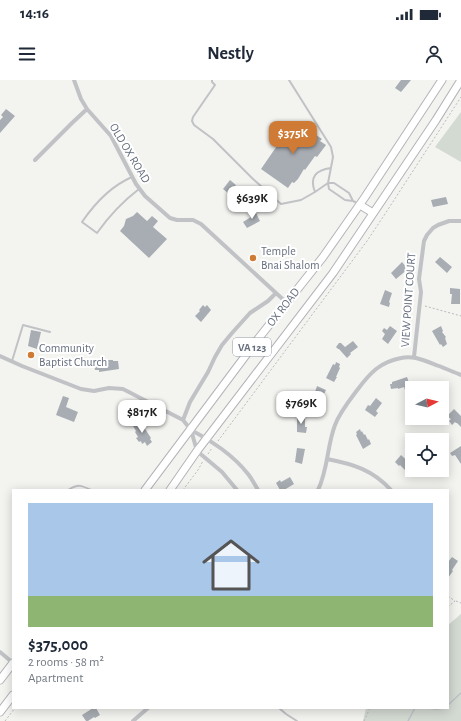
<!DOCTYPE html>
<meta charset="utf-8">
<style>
body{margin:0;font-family:"Alegreya Sans",sans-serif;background:#f2f2f3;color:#1f2937;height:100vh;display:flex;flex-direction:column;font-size:15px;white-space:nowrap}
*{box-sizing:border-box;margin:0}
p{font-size:13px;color:#747a83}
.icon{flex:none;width:22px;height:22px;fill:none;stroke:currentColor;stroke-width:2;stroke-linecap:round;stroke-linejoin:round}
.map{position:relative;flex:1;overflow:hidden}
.drawer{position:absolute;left:12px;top:409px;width:437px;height:220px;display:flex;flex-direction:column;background:#fff;border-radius:0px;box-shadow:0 2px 10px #0003}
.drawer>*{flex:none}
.needle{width:26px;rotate:83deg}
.tools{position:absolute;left:405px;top:301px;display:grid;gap:8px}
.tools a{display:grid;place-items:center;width:44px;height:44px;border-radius:0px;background:#fff;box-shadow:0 2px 10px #0003;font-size:20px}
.price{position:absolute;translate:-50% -34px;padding:0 9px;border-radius:8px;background:#fff;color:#222;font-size:13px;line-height:26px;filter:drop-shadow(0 1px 2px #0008)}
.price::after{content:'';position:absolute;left:50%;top:24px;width:12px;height:9px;margin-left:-6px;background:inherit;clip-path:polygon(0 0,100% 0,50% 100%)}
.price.selected{background:#cf7b35;color:#fff}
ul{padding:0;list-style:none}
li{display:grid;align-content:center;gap:8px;height:212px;padding:0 16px}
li+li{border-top:1px solid #e0e1e3}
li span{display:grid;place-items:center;height:124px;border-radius:0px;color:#555}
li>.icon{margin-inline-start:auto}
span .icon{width:72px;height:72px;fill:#fffc;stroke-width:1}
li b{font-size:17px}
.status{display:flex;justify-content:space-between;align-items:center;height:28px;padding:0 20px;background:#fff;direction:ltr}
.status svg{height:11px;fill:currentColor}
header{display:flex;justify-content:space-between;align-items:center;height:52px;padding:0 16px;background:#fff;font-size:18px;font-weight:700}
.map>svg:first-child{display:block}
</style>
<div class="status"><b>14:16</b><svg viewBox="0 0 49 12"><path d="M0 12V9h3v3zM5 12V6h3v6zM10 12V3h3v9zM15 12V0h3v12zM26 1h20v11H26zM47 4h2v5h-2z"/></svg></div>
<header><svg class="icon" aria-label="menu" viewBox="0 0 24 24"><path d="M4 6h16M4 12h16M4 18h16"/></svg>Nestly<svg class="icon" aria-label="person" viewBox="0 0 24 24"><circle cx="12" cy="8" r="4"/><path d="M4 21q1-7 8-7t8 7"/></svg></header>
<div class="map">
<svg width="461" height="641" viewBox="0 0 461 641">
<rect width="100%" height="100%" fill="#f3f4f0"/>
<!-- green -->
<path fill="#d3dad2" d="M461 32V82L435 67Z
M461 534V641H363L366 628H448V545Z"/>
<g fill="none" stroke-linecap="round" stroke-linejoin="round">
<!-- stream -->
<path stroke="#bdc2c8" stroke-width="1.5" d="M448 625 461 613
M427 628 436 629 444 628
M408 641 415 628"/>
</g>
<!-- building -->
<path fill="#a8adb3" d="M401 0H411L401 12 395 8Z
M6 29 15 36 0 53V40L3 37 1 35Z
M301 42 305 45 304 47 322 59 320 61 326 65 317 77 315 76 305 90 304 89 298 99 294 103 292 102 288 108 261 89 290 47 294 50 295 48 297 49Z
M230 100 236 105 229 114 223 109Z
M446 117 448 124 433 127 431 120Z
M255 131 260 141 247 148 243 142 251 137 249 135Z
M137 132 147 141 152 136 158 141 153 147 167 159 149 178 120 151 124 146 126 139 133 136Z
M440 177 452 187 447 193 435 182Z
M402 182 408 189 396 199 391 193Z
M450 208 460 209V224H451L452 214H450Z
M385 210 392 213 389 222 390 223 389 227 380 224Z
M203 225 205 227 207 225 211 230 201 242 195 236 200 231 199 230Z
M390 246 397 251 388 264 382 259 385 254 382 251 384 248 387 250Z
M441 246 443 251 442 252 446 257 445 258 447 264 443 267 441 264 440 265 432 251Z
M31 250 41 252 37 269 28 266Z
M353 261 358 267 350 273 351 274 347 278 339 269H338L336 267 339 263H341L345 267Z
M106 278V280H113V281H118L119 289 99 292V290H95L94 284H99L98 281H101V279Z
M336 282 340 284 339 287 340 288 336 297H337L334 302 326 298 333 284 335 285Z
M407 297 411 308 405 310 404 307 398 309V308L391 309 390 304H392V302Z
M317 306 326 310 319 324 312 321Z
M63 316 69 318 66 327 78 332 74 342 56 335Z
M376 318 382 323 376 331 378 333 375 337 365 330 368 325 370 326Z
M454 329 461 336V347L457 343H456L455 342 452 345 449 341 451 339 447 336Z
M297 336 305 337V347H307L306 353 297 352Z
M140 341 151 358 150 359 152 362 147 366 145 362 142 364 141 361 139 362 136 358 138 357 135 352 136 351 133 346Z
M360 349 361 352 362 351 364 355 365 354 368 360 369 359 371 364 363 369 356 355 357 354 356 352Z
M461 366V384L455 375 452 376 450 373Z
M297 368 305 369 302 384 295 382Z
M401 375 412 385V394L408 391 407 392 400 385 399 386 395 382Z
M290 397 294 404 284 410H280L276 403 280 400 281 402Z
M452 477 458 481 452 490 453 491 448 498V482Z
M93 628H96L100 635 95 638 94 637 88 641H86L82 635Z"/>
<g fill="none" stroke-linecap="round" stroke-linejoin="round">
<defs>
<path id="trunk" d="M360 125 373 133
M145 410 258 259 323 177 365 117 442 0
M170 410 197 371 333 193 436 40 461 0
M0 600 13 583
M0 632 13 615"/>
</defs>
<!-- trunk casing -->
<use href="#trunk" stroke="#b2b4b8" stroke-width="9"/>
<!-- path -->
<path stroke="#b9babd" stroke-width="1" stroke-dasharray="2 2" stroke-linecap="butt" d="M425 226 461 236
M218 361 367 161 385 134 461 17
M208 374 212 368
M183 410 198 390 203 381
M448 516 455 521 448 527
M456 521 461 523
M5 641 15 628
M364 641 370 628"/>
<!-- service -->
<path stroke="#c0c2c5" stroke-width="2" d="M212 0V2L215 5 193 37 192 41 194 45 213 59 253 99 281 124 301 120 315 112 328 103H334L349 113 353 121 359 124
M289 0 331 67 333 77 328 103 329 109 345 120 353 121
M132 97C111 106 95 123 82 142L97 153C109 136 122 122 139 109
M315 112C309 97 316 90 331 88
M12 281 23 245 50 252
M68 410C78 404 81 405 91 410
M279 628 286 634 297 641"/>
<!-- minor -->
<path stroke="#c0c2c5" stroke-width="4" d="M74 0 81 19 87 29 111 56 136 104 145 116 170 138 177 140H193L201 144 276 213
M35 80 72 43 87 29
M0 276 22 286 81 309 94 311 109 308 123 309 183 340 191 350 197 371 222 392 237 410
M414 277 421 212 419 199 424 161 427 155 433 148 438 145 449 141H461
M183 340 190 322 208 292 215 277 222 265 232 253 250 233 268 221 276 213 287 223
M191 350C211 360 234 376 248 394 252 399 255 405 258 410
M327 379C353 384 373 390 391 410
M318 410C328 390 327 366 335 345 340 332 349 321 358 309 370 293 380 282 401 278 405 277 411 277 416 278 424 280 431 283 439 286 446 289 454 292 461 295
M0 572 13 583
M133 641 148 628"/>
<!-- trunk -->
<use href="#trunk" stroke="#fff" stroke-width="7"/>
</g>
<!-- markers -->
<g fill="#cf7b35" stroke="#fff" stroke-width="1.5">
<circle cx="253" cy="178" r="4"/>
<circle cx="31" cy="275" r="4"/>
</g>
<g text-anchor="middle" stroke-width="4" stroke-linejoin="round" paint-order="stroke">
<!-- shield labels -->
<rect fill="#fff" stroke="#949aa5" stroke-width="1" x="233" y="258" width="38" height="18" rx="3"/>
<g font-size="11" font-weight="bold" fill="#666e7e">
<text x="252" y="271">VA 123</text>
</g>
<!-- street labels -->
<g font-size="12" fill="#666e7e" stroke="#fff">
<text transform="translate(130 73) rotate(59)" y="4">OLD OX ROAD</text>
<text transform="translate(408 220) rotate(-86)" y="4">VIEW POINT COURT</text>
<text transform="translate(283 227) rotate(-52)" y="4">OX ROAD</text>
</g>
<!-- poi labels -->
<g font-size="12" fill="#666e7e" stroke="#fff" text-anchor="start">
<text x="261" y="175">Temple<tspan x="261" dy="14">Bnai Shalom</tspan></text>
<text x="39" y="272">Community<tspan x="39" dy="14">Baptist Church</tspan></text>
</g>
</g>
</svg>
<div class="tools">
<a><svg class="needle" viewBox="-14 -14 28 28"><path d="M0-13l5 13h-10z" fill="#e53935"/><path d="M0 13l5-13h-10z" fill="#747a83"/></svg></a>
<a><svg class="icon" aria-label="locate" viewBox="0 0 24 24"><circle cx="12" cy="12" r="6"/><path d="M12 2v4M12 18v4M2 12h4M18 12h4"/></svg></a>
</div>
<b class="price selected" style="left:293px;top:75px">$375K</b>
<b class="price" style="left:252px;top:140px">$639K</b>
<b class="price" style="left:301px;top:345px">$769K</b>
<b class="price" style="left:142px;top:354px">$817K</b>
<section class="drawer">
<ul>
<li><span style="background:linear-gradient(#a9c7e8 75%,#8fb573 0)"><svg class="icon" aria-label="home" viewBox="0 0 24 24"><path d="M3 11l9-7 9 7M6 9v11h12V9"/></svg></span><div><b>$375,000</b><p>2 rooms · 58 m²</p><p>Apartment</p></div></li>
</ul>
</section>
</div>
